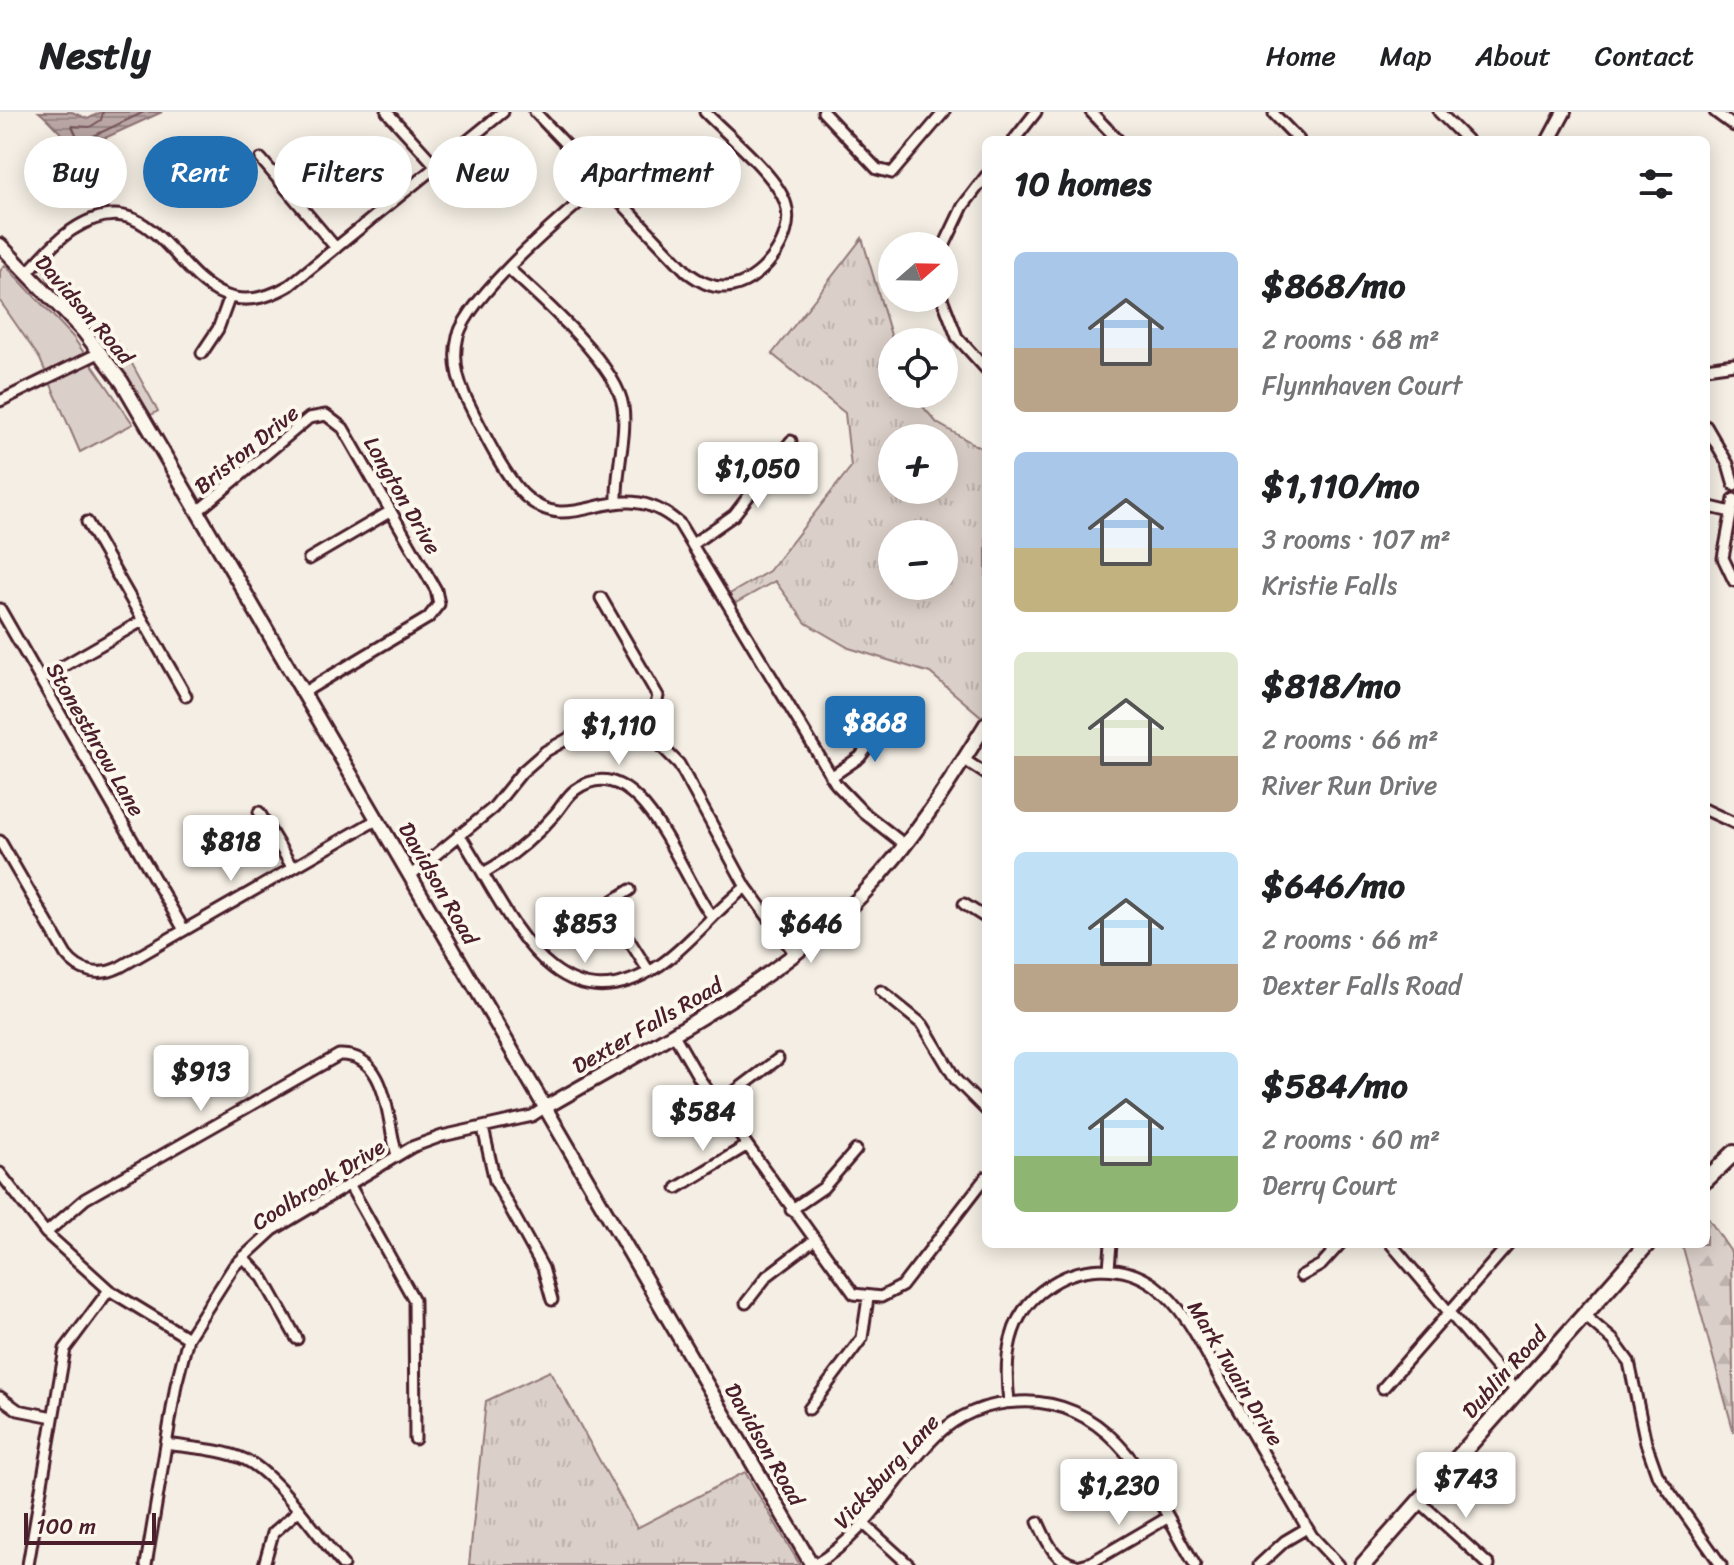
<!DOCTYPE html>
<meta charset="utf-8">
<style>
body{margin:0;font-family:Sriracha,sans-serif;background:#f2f2f2;color:#202124;height:100vh;display:flex;flex-direction:column;font-size:30px;white-space:nowrap}
*{box-sizing:border-box;margin:0}
p{font-size:26px;color:#757577}
.icon{flex:none;width:44px;height:44px;fill:none;stroke:currentColor;stroke-width:2;stroke-linecap:round;stroke-linejoin:round}
.map{position:relative;flex:1;overflow:hidden}
.sheet{position:absolute;left:982px;top:24px;width:728px;height:1112px;display:flex;flex-direction:column;background:#fff;border-radius:12px;box-shadow:0 4px 20px #0003}
.sheet>*{flex:none}
.banner{position:absolute;left:24px;top:24px;width:760px;height:72px;display:flex;gap:16px}
.needle{width:52px;rotate:70deg}
.tools{position:absolute;left:878px;top:120px;display:grid;gap:16px}
.tools a{display:grid;place-items:center;width:80px;height:80px;border-radius:50%;background:#fff;box-shadow:0 4px 20px #0003;font-size:40px}
.scale{position:absolute;left:24px;bottom:20px;width:132px;box-sizing:border-box;padding-left:8px;border:4px solid #4a1f2b;border-top:0;font-size:22px;line-height:28px;white-space:nowrap;color:#4a1f2b;-webkit-text-stroke:6px #fbf7ec;paint-order:stroke}
.price{position:absolute;translate:-50% -68px;padding:0 18px;border-radius:8px;background:#fff;color:#222;font-size:26px;line-height:52px;filter:drop-shadow(0 2px 4px #0008)}
.price::after{content:'';position:absolute;left:50%;top:48px;width:24px;height:18px;margin-left:-12px;background:inherit;clip-path:polygon(0 0,100% 0,50% 100%)}
.price.active{background:#1f6fb2;color:#fff}
ul{padding:0;list-style:none}
li{display:flex;align-items:center;gap:24px;height:200px;padding:0 32px}
li span{display:grid;place-items:center;flex:none;width:224px;height:160px;border-radius:12px;color:#555}
li>.icon{margin-inline-start:auto}
span .icon{width:96px;height:96px;fill:#fffc;stroke-width:1}
li b{font-size:34px}
h2{display:flex;justify-content:space-between;align-items:center;height:96px;padding:0 32px;font-size:34px}
.pill{padding:0 28px;border-radius:36px;background:#fff;box-shadow:0 4px 20px #0003;font-size:28px;line-height:72px}
.pill.active{background:#1f6fb2;color:#fff}
header{display:flex;align-items:center;gap:48px;box-sizing:border-box;height:112px;padding:0 40px;background:#fff;border-bottom:2px solid #e0e0e0}
header strong{font-size:38px}
nav{display:flex;gap:44px;margin-inline-start:auto;font-size:28px}
.map>svg:first-child{display:block}
</style>
<header>
<strong>Nestly</strong>
<nav><a>Home</a><a>Map</a><a>About</a><a>Contact</a></nav>
</header>
<div class="map">
<svg width="1734" height="1453" viewBox="0 0 1734 1453">
<defs>
<pattern id="forest-firs" width="22" height="20" patternUnits="userSpaceOnUse" patternTransform="scale(2)"><rect width="22" height="20" fill="#dbd0c9"/><path d="M5 1l3.5 6h-7zM16 11l3.5 6h-7z" fill="#bdb2ad"/></pattern>
<pattern id="park-tufts" width="24" height="20" patternUnits="userSpaceOnUse" patternTransform="scale(2)"><rect width="24" height="20" fill="#dbd0c9"/><path d="M3 7l-1-3M5 7V3M7 7l1-3M15 17l-1-3M17 17v-4M19 17l1-3" fill="none" stroke="#bdb2ad"/></pattern>
<pattern id="water-rules" width="6" height="5" patternUnits="userSpaceOnUse" patternTransform="scale(2)"><rect width="6" height="5" fill="#baa7a5"/><path d="M0 2.5h6" fill="none" stroke="#998787"/></pattern>
</defs>
<rect width="100%" height="100%" fill="#f4eee4"/>
<filter id="ink" filterUnits="userSpaceOnUse"><feTurbulence type="fractalNoise" baseFrequency=".0125" numOctaves="2"/><feDisplacementMap in="SourceGraphic" scale="16" xChannelSelector="R" yChannelSelector="G"/><feConvolveMatrix kernelMatrix="1 2 1 2 8 2 1 2 1" color-interpolation-filters="sRGB"/></filter>
<g filter="url(#ink)">
<!-- green -->
<path fill="#dbd0c9" stroke="#92787a" stroke-width="2" d="M5 153 73 225 133 312 80 340 40 247 0 189V159Z
M48 153 125 239 158 299 151 303 97 221 48 169 44 158Z"/>
<!-- forest -->
<path fill="url(#forest-firs)" stroke="#92787a" stroke-width="2" d="M1706 1103 1731 1140 1734 1321 1682 1132H1706Z"/>
<!-- park -->
<path fill="url(#park-tufts)" stroke="#92787a" stroke-width="2" fill-rule="evenodd" d="M862 126 893 230 892 282H912L937 311 986 339V600L982 605 930 561 849 536 806 511 775 469 734 492 728 483 769 459 851 355 845 301 772 242ZM892 326H944V378H892ZM892 422H944V474H892Z
M550 1259 637 1416 745 1360 800 1453H469L486 1289Z"/>
<!-- water -->
<path fill="url(#water-rules)" stroke="#8d7174" stroke-width="2" d="M39 0H72L88 7 101 0H162L83 36C70 35 52 10 39 0Z"/>
<g fill="none" stroke-linecap="round" stroke-linejoin="round">
<!-- shore -->
<path stroke="#77555c" stroke-width="2" d="M103 0 101 8 90 15 72 14 78 27H87L144 0"/>
<defs>
<path id="street" d="M387 0 436 54
M535 0 687 160C699 169 711 176 726 175 760 173 796 126 786 93 778 64 727 23 705 0
M823 0 877 57 892 61 944 0
M1091 0 1118 28
M1439 0 1467 28
M1715 0 1734 14
M1274 2 1299 28
M1014 28 1036 0
M261 47 336 136
M601 72C565 102 471 181 458 224 453 244 457 266 465 284 479 312 503 363 525 384 574 430 616 357 679 411L836 672 863 700 905 733
M944 134 963 94 986 64
M509 157C541 186 618 254 623 295 627 323 616 358 617 388
M27 161C41 146 55 129 72 118 175 50 179 239 290 173L503 0
M942 186 957 225 986 257
M202 241 218 217 229 187
M1706 256 1734 252
M0 289 101 240
M1706 314 1728 352 1734 373
M1734 387 1723 446 1734 469
M1706 394 1731 400
M198 399 309 306 326 303 343 316 436 478 439 492 428 506 304 580
M87 410 186 584
M694 431 734 403 791 329
M309 447 391 399
M601 486 658 584 654 601 641 620
M0 497 184 818
M41 567 142 509
M963 647 986 662
M831 665 860 645 888 608
M1706 698 1734 711
M259 700 292 755
M459 722C506 792 551 925 660 853 691 832 715 798 746 775
M0 729 66 843C80 861 100 865 120 855L378 707
M485 760C512 745 535 725 555 702 562 694 567 684 575 678 640 631 682 768 711 803
M411 763 493 696 522 660 546 639 587 616 623 615 653 626 679 652 746 775 795 842
M964 792 986 806
M607 793 648 858
M584 807 630 778
M881 879 923 913 956 968 986 998
M673 921 699 966 854 1182 881 1185 902 1174 986 1065
M717 993 778 947
M483 1016 495 1069 543 1156 552 1188
M0 1061 46 1121 109 1178 188 1226
M349 1072 414 1188 415 1327
M677 1076 746 1034
M791 1098 823 1076 856 1038
M46 1121 85 1087 339 943C389 941 386 1008 397 1043
M1391 1132 1516 1279
M243 1145 263 1166 297 1227
M1109 1157 1111 1132
M1301 1164 1321 1153 1340 1132
M746 1191 767 1164 813 1129
M1584 1203 1613 1228 1629 1250 1646 1331 1657 1362 1721 1453
M1383 1276 1509 1132
M0 1285 18 1298 53 1305
M1009 1290C1004 1247 1007 1203 1046 1176 1077 1153 1122 1150 1154 1173 1187 1197 1204 1238 1223 1272 1253 1323 1282 1374 1312 1424L1339 1453
M809 1297 862 1226 868 1186
M166 1332C192 1336 222 1337 246 1348 278 1364 318 1424 343 1453
M1419 1389 1489 1453
M1038 1410C1047 1430 1054 1448 1076 1453
M865 1413 909 1453
M28 1453 65 1237 109 1178
M146 1453 176 1273 188 1226 234 1154 273 1118 412 1035 442 1024 532 1004 546 995
M264 1453 273 1421 297 1400
M814 1453C870 1420 891 1369 935 1325 957 1303 987 1291 1018 1290 1115 1284 1154 1382 1195 1453
M1081 1453 1092 1450 1167 1406
M1259 1453 1285 1429 1307 1416"/>
<path id="secondary" d="M1549 28 1564 0
M0 133 84 220 122 270 812 1453
M546 995C656 931 774 873 864 781 912 731 950 670 986 612"/>
<path id="primary" d="M1706 1068 1734 1041
M1363 1453 1647 1132"/>
</defs>
<!-- street casing -->
<use href="#street" stroke="#4a1f2b" stroke-width="15"/>
<!-- secondary casing -->
<use href="#secondary" stroke="#4a1f2b" stroke-width="18"/>
<!-- primary casing -->
<use href="#primary" stroke="#4a1f2b" stroke-width="20"/>
<!-- street -->
<use href="#street" stroke="#fbf7ec" stroke-width="9"/>
<!-- secondary -->
<use href="#secondary" stroke="#fbf7ec" stroke-width="12"/>
<!-- primary -->
<use href="#primary" stroke="#fbf7ec" stroke-width="14"/>
</g>
</g>
<g text-anchor="middle" stroke-width="8" stroke-linejoin="round" paint-order="stroke">
<!-- street labels -->
<g font-size="22" fill="#4a1f2b" stroke="#fbf7ec">
<text transform="translate(85 197) rotate(49)" y="8">Davidson Road</text>
<text transform="translate(246 337) rotate(-39)" y="8">Briston Drive</text>
<text transform="translate(403 383) rotate(60)" y="8">Longton Drive</text>
<text transform="translate(96 627) rotate(60)" y="8">Stonesthrow Lane</text>
<text transform="translate(439 771) rotate(60)" y="8">Davidson Road</text>
<text transform="translate(647 913) rotate(-30)" y="8">Dexter Falls Road</text>
<text transform="translate(318 1072) rotate(-32)" y="8">Coolbrook Drive</text>
<text transform="translate(1504 1260) rotate(-48)" y="8">Dublin Road</text>
<text transform="translate(1236 1261) rotate(59)" y="8">Mark Twain Drive</text>
<text transform="translate(765 1332) rotate(60)" y="8">Davidson Road</text>
<text transform="translate(886 1359) rotate(-48)" y="8">Vicksburg Lane</text>
</g>
</g>
</svg>
<div class="tools">
<a><svg class="needle" viewBox="-14 -14 28 28"><path d="M0-13l5 13h-10z" fill="#e53935"/><path d="M0 13l5-13h-10z" fill="#757577"/></svg></a>
<a><svg class="icon" aria-label="locate" viewBox="0 0 24 24"><circle cx="12" cy="12" r="6"/><path d="M12 2v4M12 18v4M2 12h4M18 12h4"/></svg></a>
<a>+</a>
<a>−</a>
</div>
<div class="scale">100 m</div>
<b class="price" style="left:758px;top:398px">$1,050</b>
<b class="price active" style="left:875px;top:652px">$868</b>
<b class="price" style="left:619px;top:655px">$1,110</b>
<b class="price" style="left:231px;top:771px">$818</b>
<b class="price" style="left:585px;top:853px">$853</b>
<b class="price" style="left:811px;top:853px">$646</b>
<b class="price" style="left:201px;top:1001px">$913</b>
<b class="price" style="left:703px;top:1041px">$584</b>
<b class="price" style="left:1466px;top:1408px">$743</b>
<b class="price" style="left:1119px;top:1415px">$1,230</b>
<div class="banner">
<a class="pill">Buy</a>
<a class="pill active">Rent</a>
<a class="pill">Filters</a>
<a class="pill">New</a>
<a class="pill">Apartment</a>
</div>
<section class="sheet">
<h2>10 homes<svg class="icon" aria-label="filters" viewBox="0 0 24 24"><path d="M4 7h16M4 17h16"/><circle cx="9" cy="7" r="2"/><circle cx="15" cy="17" r="2"/></svg></h2>
<ul>
<li><span style="background:linear-gradient(#a9c7e8 60%,#b9a48a 0)"><svg class="icon" aria-label="home" viewBox="0 0 24 24"><path d="M3 11l9-7 9 7M6 9v11h12V9"/></svg></span><div><b>$868/mo</b><p>2 rooms · 68 m²</p><p>Flynnhaven Court</p></div></li>
<li><span style="background:linear-gradient(#a9c7e8 60%,#c2b280 0)"><svg class="icon" aria-label="home" viewBox="0 0 24 24"><path d="M3 11l9-7 9 7M6 9v11h12V9"/></svg></span><div><b>$1,110/mo</b><p>3 rooms · 107 m²</p><p>Kristie Falls</p></div></li>
<li><span style="background:linear-gradient(#dfe7d0 65%,#b9a48a 0)"><svg class="icon" aria-label="home" viewBox="0 0 24 24"><path d="M3 11l9-7 9 7M6 9v11h12V9"/></svg></span><div><b>$818/mo</b><p>2 rooms · 66 m²</p><p>River Run Drive</p></div></li>
<li><span style="background:linear-gradient(#bfe0f5 70%,#b9a48a 0)"><svg class="icon" aria-label="home" viewBox="0 0 24 24"><path d="M3 11l9-7 9 7M6 9v11h12V9"/></svg></span><div><b>$646/mo</b><p>2 rooms · 66 m²</p><p>Dexter Falls Road</p></div></li>
<li><span style="background:linear-gradient(#bfe0f5 65%,#8fb573 0)"><svg class="icon" aria-label="home" viewBox="0 0 24 24"><path d="M3 11l9-7 9 7M6 9v11h12V9"/></svg></span><div><b>$584/mo</b><p>2 rooms · 60 m²</p><p>Derry Court</p></div></li>
</ul>
</section>
</div>
